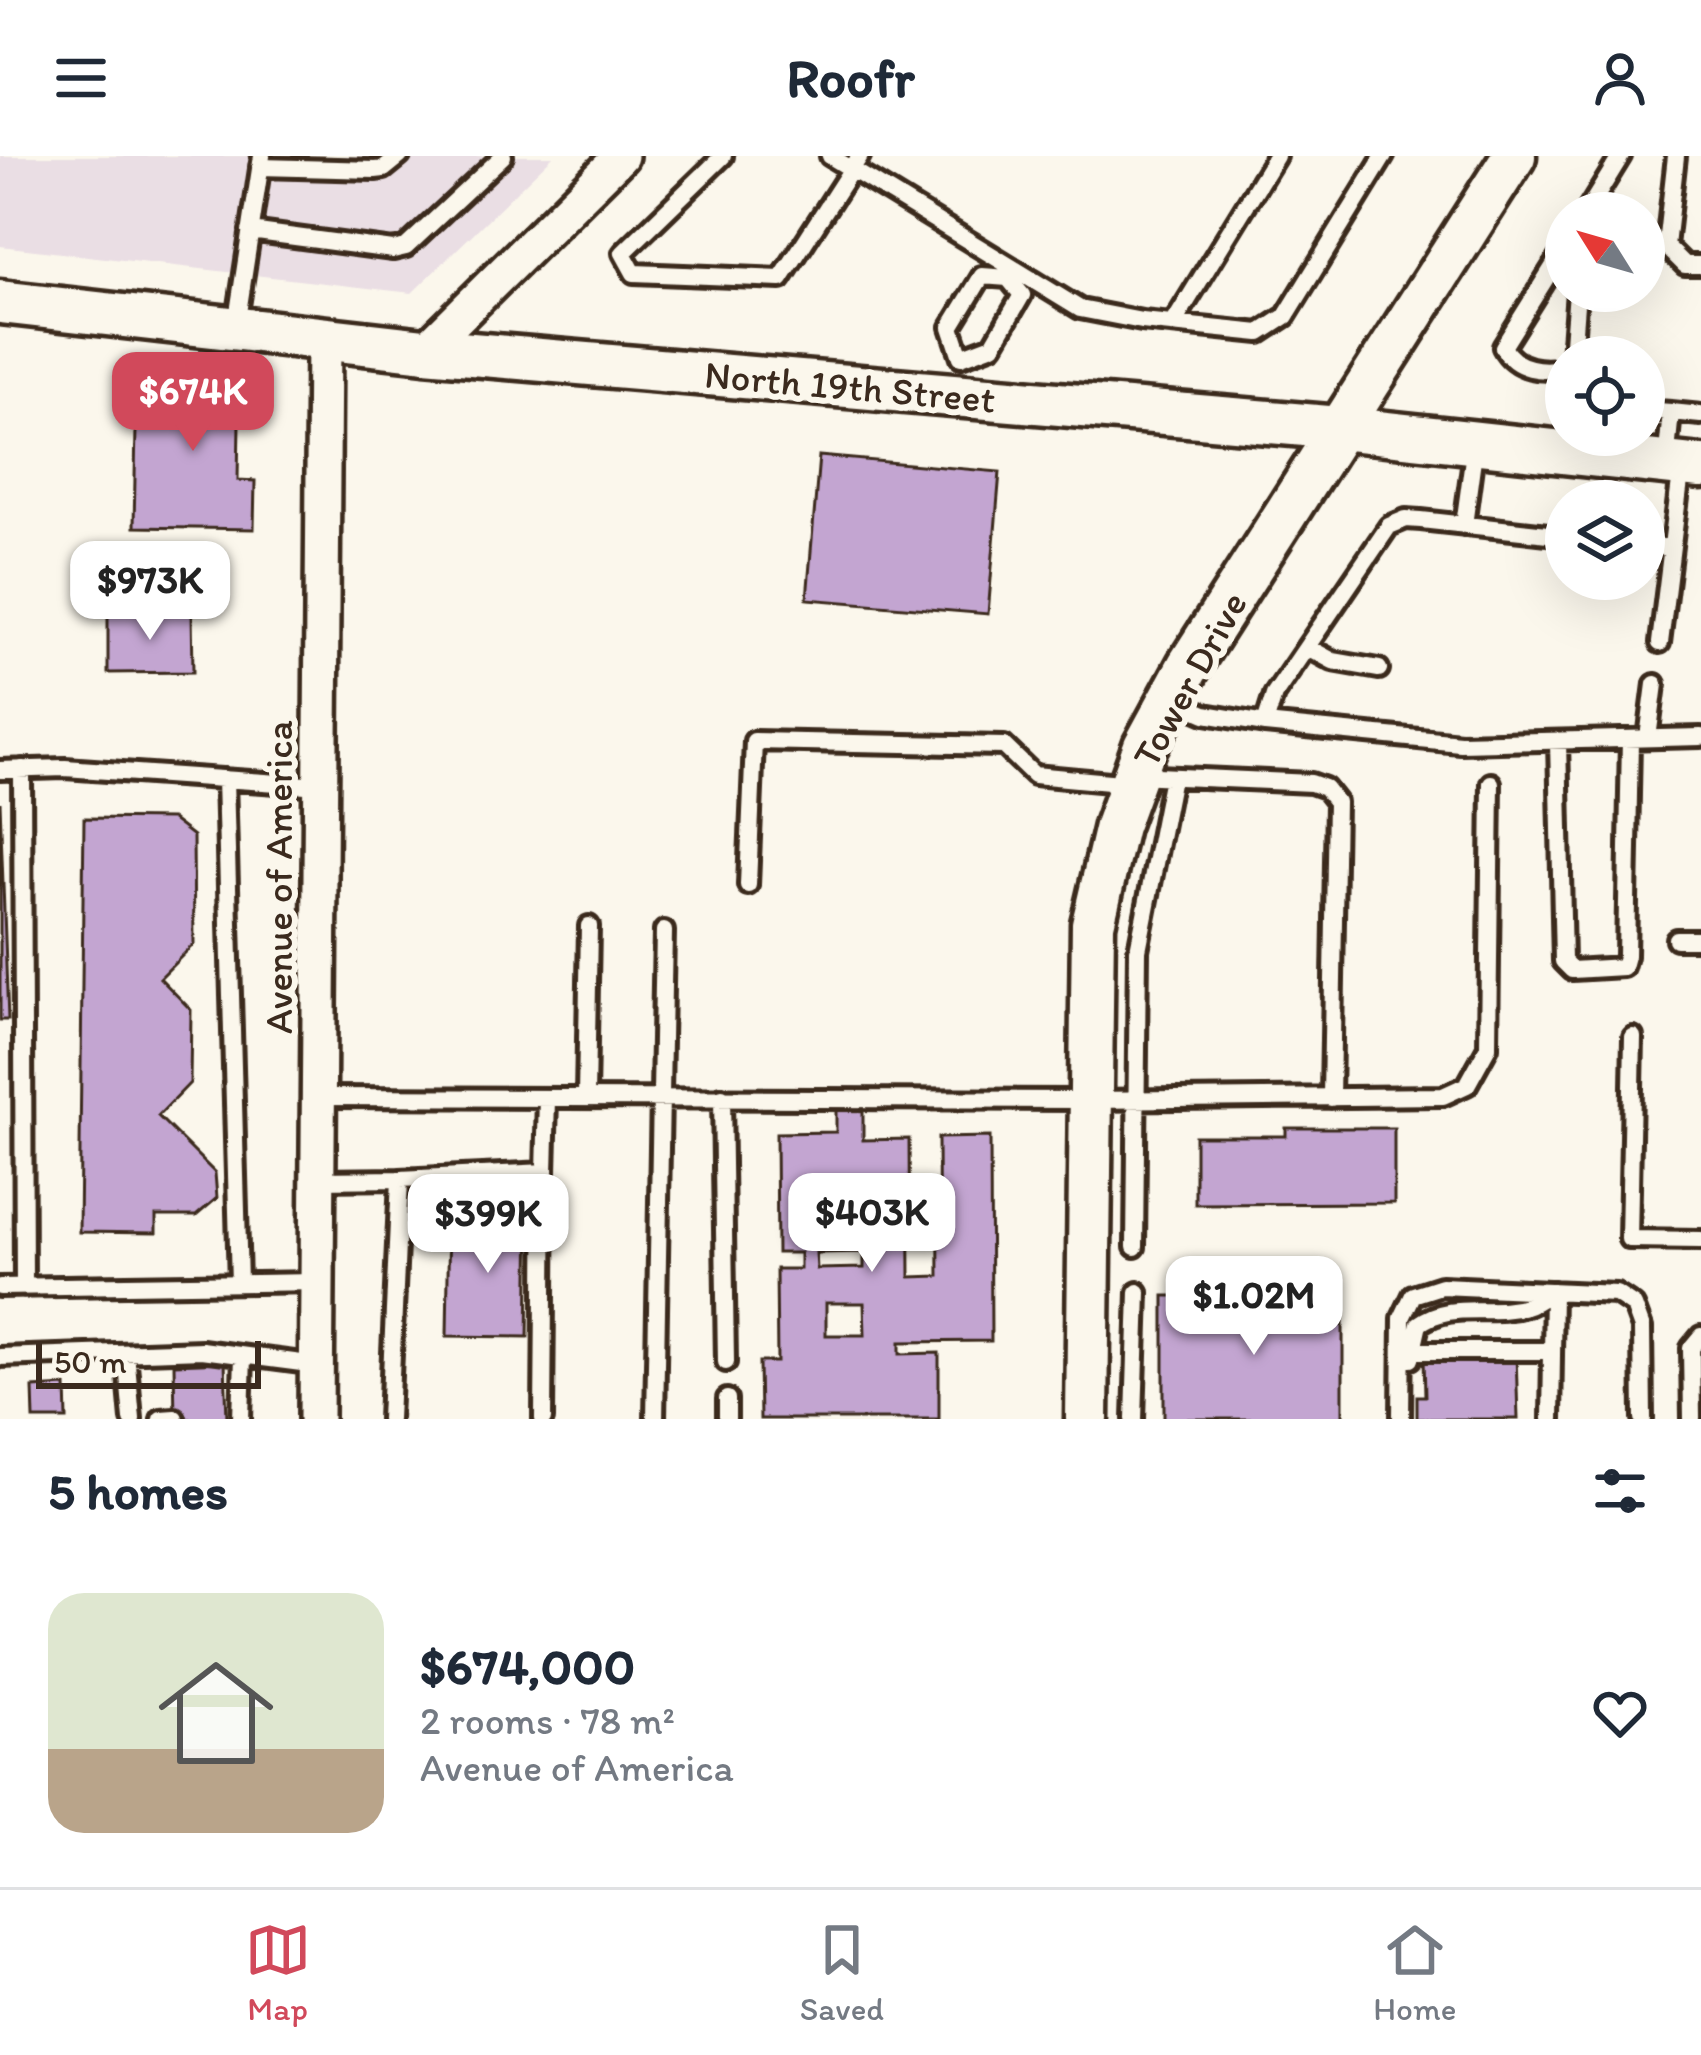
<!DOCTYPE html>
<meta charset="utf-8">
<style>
body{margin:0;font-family:Itim,sans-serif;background:#f6f6f7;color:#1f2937;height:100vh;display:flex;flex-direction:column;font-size:45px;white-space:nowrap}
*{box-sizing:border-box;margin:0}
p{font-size:39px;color:#747a83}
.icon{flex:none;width:66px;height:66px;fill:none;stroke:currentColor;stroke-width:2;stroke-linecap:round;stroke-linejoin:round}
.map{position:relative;height:1263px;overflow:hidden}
.details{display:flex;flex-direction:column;background:#fff;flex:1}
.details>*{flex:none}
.needle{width:78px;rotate:307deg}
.controls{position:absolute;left:1545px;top:36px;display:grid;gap:24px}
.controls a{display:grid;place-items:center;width:120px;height:120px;border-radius:50%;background:#fff;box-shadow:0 12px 48px #0002;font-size:60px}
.scale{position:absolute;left:36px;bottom:30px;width:225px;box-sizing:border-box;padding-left:12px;border:6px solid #3b2a1e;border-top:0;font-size:33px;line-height:42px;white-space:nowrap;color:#3b2a1e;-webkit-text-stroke:9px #fbf7ec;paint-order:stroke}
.price{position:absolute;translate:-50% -102px;padding:0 27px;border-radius:24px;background:#fff;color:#222;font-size:39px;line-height:78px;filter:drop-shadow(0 3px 6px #0008)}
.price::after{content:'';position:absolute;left:50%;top:72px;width:36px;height:27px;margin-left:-18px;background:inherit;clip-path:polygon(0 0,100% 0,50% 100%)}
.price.on{background:#d1495b;color:#fff}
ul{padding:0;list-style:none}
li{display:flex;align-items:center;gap:36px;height:300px;padding:0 48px}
li span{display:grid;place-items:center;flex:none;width:336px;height:240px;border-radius:36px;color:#555}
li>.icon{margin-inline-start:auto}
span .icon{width:144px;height:144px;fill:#fffc;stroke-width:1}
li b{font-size:51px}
h2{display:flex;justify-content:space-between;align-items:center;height:144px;padding:0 48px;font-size:51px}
header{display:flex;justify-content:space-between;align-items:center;height:156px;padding:0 48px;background:#fff;font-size:54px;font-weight:700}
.tabs{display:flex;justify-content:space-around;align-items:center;height:168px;border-top:3px solid #e0e1e3;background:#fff;font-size:33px;color:#747a83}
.tabs a{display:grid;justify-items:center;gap:6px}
.tabs .on{color:#d1495b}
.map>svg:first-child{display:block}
</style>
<header><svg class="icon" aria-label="menu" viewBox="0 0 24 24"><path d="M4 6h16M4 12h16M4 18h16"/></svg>Roofr<svg class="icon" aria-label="person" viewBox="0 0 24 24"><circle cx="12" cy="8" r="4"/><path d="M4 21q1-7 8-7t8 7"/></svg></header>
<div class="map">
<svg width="1701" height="1263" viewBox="0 0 1701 1263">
<rect width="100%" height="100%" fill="#fbf7ec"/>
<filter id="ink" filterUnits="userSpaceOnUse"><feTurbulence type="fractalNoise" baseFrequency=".00833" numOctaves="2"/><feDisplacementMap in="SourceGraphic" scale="24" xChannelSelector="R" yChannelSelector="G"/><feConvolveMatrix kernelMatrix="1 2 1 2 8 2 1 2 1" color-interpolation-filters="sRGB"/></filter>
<g filter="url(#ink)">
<!-- built -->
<path fill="#eadee4" d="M0 0H553L412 137 0 90Z"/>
<!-- building -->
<path fill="#c3a5d1" stroke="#3b2a1e" stroke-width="3" fill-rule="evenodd" d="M137 223 258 225 257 267H239L238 324 255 325 254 373 134 371Z
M819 300 1000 316 988 458 807 443Z
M192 457 193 516 108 517V458Z
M0 646 8 864H0Z
M84 662 171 663 193 680 194 788 160 822 191 854 190 927 158 960 215 1017 217 1042 196 1060H156V1077L79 1076Z
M863 952V984L909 983 910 1121 939 1120 938 982 990 981 991 1185 900 1186V1198L939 1197V1263H760L759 1206H777L776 1113H800V1097H777L776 977 836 976V953ZM864 1096V1112L817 1113 816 1097ZM826 1147H864L865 1179H826Z
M1286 972H1394V1047L1195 1048V980H1286Z
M449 1058 530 1059 528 1181 447 1180Z
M1164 1140H1343V1263H1164Z
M1516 1198 1518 1263H1417V1240H1425L1424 1201Z
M225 1206 227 1263H175L174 1208Z
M66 1230 67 1263H34L33 1232Z"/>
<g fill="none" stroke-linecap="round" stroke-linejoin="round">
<defs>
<path id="service" d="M723 0 623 97 634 117 781 123 860 0
M830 0 1080 153 1142 165 1260 177 1286 160 1384 0
M1676 0 1666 90 1685 109H1701
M260 11 375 14 384 13 400 0
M1586 57 1621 0
M250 75 393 94 406 91 503 0
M1566 90 1503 191C1515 214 1543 217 1566 211
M982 120 1008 122 1022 139 993 189 961 201 951 171Z
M1173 168 1276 0
M236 170 262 0
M1572 201 1577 135
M1644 254 1671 256
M1666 307 1671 256 1701 259
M1464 369 1475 288
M1644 389 1671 392
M1660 487 1682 309
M1307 491 1333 505 1379 513
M1173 544 1205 558 1265 568 1460 587 1701 581
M1265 568 1274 539 1389 370 1406 363 1421 364 1566 380
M1648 582 1655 528
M1558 585 1563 805 1572 814 1623 811 1626 800 1630 583
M22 613 24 1131
M0 614 65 612 321 630
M1135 619 1311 627 1325 632 1336 646 1331 942
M225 623 239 1127
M748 729 754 585 1004 590 1034 619 1131 628
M1676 783H1701
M1633 881 1629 1083 1701 1084
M319 941 1091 944 1443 940 1467 929 1488 891 1491 627
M722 941 726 1206
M586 942 589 770
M545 1016 547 942
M400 1023 545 1016 543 1263
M318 1024 400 1023 389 1263
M1135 1091 1138 794 1172 621
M0 1131 317 1126
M1403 1195H1552
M126 1197 132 1263
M0 1201 202 1194 317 1209
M1411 1203 1419 1168C1453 1144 1489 1161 1526 1150 1535 1148 1545 1140 1552 1135
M727 1243V1263
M161 1263 175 1262
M241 1263 243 1200
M655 1263 664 775
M1134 1263 1138 1136
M1401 1263 1402 1162 1413 1139 1441 1130 1616 1138 1634 1150 1642 1172 1643 1263
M1551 1263 1553 1135
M1692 1263 1691 1192 1701 1180"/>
<path id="minor" d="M425 194 621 0
M316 1263 324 180"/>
<path id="tertiary" d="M0 146 425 194 1340 272 1701 311
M1087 1263 1093 768 1116 670 1145 590 1189 509 1514 0"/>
</defs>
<!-- service casing -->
<use href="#service" stroke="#3b2a1e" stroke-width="26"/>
<!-- minor casing -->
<use href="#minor" stroke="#3b2a1e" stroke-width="42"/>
<!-- tertiary casing -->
<use href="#tertiary" stroke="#3b2a1e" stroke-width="51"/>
<!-- service -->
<use href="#service" stroke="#fbf7ec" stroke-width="16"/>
<!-- minor -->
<use href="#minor" stroke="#fbf7ec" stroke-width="33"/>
<!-- tertiary -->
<use href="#tertiary" stroke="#fbf7ec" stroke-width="42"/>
</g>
</g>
<g text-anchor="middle" stroke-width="12" stroke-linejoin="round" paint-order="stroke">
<!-- street labels -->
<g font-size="39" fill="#3b2a1e" stroke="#fbf7ec">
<text transform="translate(850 230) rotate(5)" y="14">North 19th Street</text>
<text transform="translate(1189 523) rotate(-61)" y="14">Tower Drive</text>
<text transform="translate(278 721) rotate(-90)" y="14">Avenue of America</text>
</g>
</g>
</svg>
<div class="controls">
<a><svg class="needle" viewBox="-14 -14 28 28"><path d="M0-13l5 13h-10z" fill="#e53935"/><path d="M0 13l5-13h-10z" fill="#747a83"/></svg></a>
<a><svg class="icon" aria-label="locate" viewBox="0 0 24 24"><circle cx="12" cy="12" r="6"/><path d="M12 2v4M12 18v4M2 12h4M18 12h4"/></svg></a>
<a><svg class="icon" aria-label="layers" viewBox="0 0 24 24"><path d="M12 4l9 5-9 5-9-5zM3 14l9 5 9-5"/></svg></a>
</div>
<div class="scale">50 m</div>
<b class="price on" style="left:193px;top:298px">$674K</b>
<b class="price" style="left:150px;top:487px">$973K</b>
<b class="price" style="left:872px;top:1119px">$403K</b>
<b class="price" style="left:488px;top:1120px">$399K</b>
<b class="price" style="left:1254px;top:1202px">$1.02M</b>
</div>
<section class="details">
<h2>5 homes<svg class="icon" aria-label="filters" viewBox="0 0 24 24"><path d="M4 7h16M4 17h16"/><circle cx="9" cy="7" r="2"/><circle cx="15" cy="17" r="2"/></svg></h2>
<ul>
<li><span style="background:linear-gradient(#dfe7d0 65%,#b9a48a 0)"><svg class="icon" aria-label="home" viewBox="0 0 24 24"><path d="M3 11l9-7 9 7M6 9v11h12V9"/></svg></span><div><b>$674,000</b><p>2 rooms · 78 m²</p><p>Avenue of America</p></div><svg class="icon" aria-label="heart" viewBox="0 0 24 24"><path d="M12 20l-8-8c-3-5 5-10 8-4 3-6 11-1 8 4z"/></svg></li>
</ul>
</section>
<nav class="tabs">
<a class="on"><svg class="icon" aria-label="map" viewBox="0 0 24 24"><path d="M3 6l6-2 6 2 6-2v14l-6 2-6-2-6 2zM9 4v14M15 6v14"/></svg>Map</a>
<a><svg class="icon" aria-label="saved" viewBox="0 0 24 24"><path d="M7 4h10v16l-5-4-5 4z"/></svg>Saved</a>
<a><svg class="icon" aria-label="home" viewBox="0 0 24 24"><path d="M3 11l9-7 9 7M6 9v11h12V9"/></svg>Home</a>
</nav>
